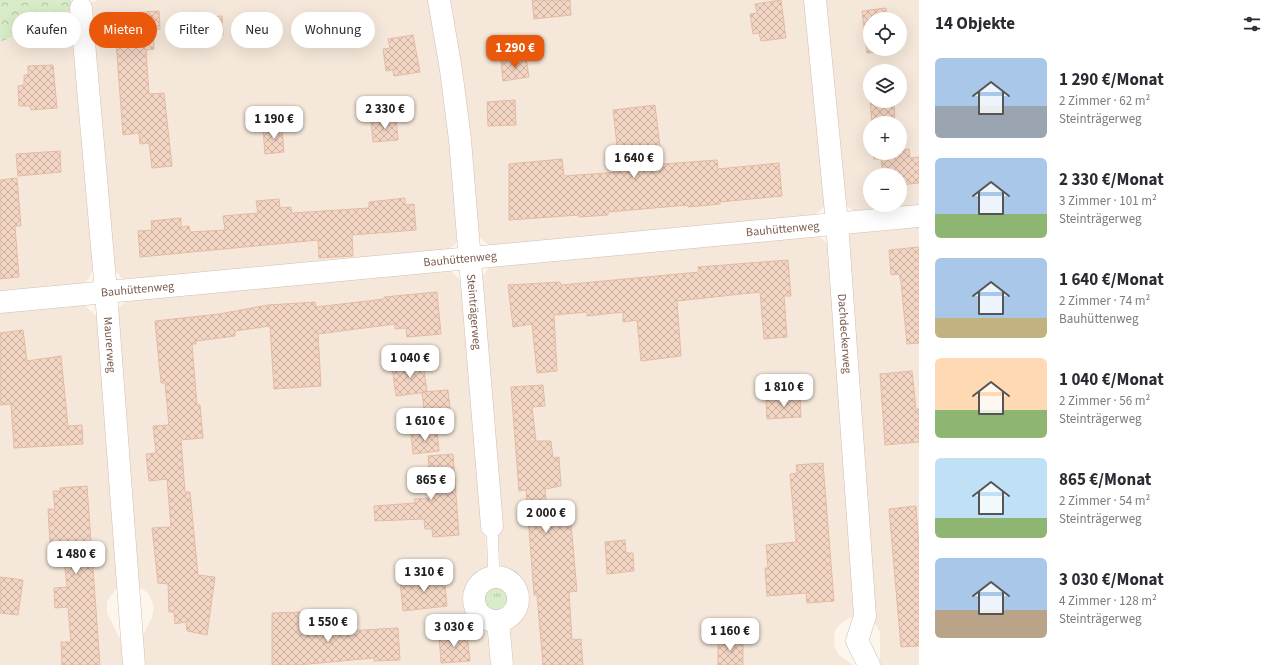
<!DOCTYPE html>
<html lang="de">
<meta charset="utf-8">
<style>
body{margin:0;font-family:"Source Sans 3",sans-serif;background:#f7f7f7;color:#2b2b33;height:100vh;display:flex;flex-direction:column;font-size:15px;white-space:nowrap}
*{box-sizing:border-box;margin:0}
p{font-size:13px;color:#7c7c81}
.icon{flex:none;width:22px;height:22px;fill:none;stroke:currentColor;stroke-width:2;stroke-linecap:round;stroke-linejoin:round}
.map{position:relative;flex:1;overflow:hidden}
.side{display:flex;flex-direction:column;background:#fff;width:360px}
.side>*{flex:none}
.banner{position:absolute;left:12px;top:12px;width:380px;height:36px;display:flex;gap:8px}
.tools{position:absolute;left:863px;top:12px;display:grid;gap:8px}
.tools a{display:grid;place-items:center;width:44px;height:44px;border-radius:50%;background:#fff;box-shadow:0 4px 16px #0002;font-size:20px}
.price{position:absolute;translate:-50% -34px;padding:0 9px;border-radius:8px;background:#fff;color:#222;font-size:13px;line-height:26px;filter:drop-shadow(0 1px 2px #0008)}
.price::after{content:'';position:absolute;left:50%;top:24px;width:12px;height:9px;margin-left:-6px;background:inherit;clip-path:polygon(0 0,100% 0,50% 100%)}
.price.active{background:#ea580c;color:#fff}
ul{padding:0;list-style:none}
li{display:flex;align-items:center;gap:12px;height:100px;padding:0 16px}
li span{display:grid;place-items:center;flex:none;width:112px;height:80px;border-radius:6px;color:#555}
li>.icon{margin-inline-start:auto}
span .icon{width:48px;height:48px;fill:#fffc;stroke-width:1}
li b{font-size:17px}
h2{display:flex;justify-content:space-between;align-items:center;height:48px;padding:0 16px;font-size:17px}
.chip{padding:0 14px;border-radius:18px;background:#fff;box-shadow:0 4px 16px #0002;font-size:14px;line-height:36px}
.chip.active{background:#ea580c;color:#fff}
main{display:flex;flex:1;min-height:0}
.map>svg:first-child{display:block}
</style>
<main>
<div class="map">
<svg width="919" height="665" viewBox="0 0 919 665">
<defs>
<pattern id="grass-tufts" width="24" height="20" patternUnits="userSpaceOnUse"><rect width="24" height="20" fill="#d8ecc9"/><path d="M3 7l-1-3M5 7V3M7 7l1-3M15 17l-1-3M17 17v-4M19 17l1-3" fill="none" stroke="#b4c2a5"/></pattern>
<pattern id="forest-crowns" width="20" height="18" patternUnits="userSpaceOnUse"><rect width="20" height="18" fill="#d8ecc9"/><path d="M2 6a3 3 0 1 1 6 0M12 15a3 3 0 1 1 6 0" fill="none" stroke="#b4c2a5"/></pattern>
<pattern id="building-cross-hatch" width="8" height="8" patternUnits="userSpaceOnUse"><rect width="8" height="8" fill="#f3d5c3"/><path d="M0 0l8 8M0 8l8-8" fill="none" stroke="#cab0a1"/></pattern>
</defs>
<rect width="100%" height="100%" fill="#fdf6ec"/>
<!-- residential -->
<path fill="#f5e8da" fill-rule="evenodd" d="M98 0H432L445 72 459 239 455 245 445 251 124 281 110 264 90 3Z
M445 0H809L827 201 824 207 815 215 491 247 473 232Z
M820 0H919V206L856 213 840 200ZM870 19H900V49H870ZM870 71H900V101H870ZM870 123H900V153H870ZM870 175H900V205H870Z
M72 11 93 269 89 279 80 285 0 294V42Z
M919 224V665H880V632L873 621 848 237 852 232Z
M818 236 830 245 860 616 849 618 840 624 835 631 834 640 835 648 839 655 853 665H511L509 635 514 622 521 614 524 606 525 597 522 586 516 579 509 573 501 571 477 285 491 264Z
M449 269 465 284 488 571 476 578 470 587 467 596 468 605 471 613 487 631 492 665H142V637L152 617 154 607 149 594 138 586 116 312 120 306 129 299Z
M80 301 97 317 116 563 117 588 107 601V613L121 641 123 665H0V309Z"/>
<!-- grass -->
<path fill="url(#grass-tufts)" d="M481 600a15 15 0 1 1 30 0a15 15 0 1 1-30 0Z"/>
<!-- forest -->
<path fill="url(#forest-crowns)" d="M0 0H71L72 11 0 42Z"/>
<!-- building -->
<path fill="url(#building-cross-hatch)" stroke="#e6bba3" d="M532 0H570L571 15 534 19Z
M781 0 786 38 761 41 759 33 753 34 750 14 757 13 755 4Z
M886 8 887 19H870V49H891V51L867 53 862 11Z
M159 11 160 29 153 30 154 49 146 50 149 94 164 93 172 166 152 168 149 143 140 144 139 133 123 135 114 14Z
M222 16 223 35 188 38 187 19Z
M413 35 420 72 394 76 393 70 386 71 383 49 390 48 388 39Z
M526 58 529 77 503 81 501 61Z
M53 65 57 108 31 110 30 106H19L18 86 24 85V75H28V66Z
M515 100 516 125 488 126 487 102Z
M870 101H894L895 123H872Z
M655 105 662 164 717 160 718 169 779 163 782 196 720 202V204L688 207V205L608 212V215L579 217V215L509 220V164L562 159 564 176 620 172 613 110Z
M396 117 398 140 373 142 371 120Z
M282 127 284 152 265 154 263 129Z
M909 149 910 158 919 157V183L900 185V175H883L881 159H874L873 153H900V150Z
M60 151 61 172 18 176 16 154Z
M17 178 21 226H15L19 277 0 279V180Z
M405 198V205L414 204 416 230 352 235 353 256 319 258 318 240 140 257 138 231 152 230 151 221 181 218V227L189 226 190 232 225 230 223 216 258 213 256 201 279 199 280 208 291 207 292 213 369 208V202Z
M919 247V343L907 344 901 282 899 274 891 275 889 250Z
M788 260 791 296H784L787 337 764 339 760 292 677 301 681 356 641 361 637 320 623 322V312L587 316V312L554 315 557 371 537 373 532 324 513 327 508 285 560 282 561 285 699 272 698 267Z
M437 292 441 334 407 337 406 328 395 329V324L318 334 321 386 274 389 270 326 235 331V336L196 341V344H192L197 405H200L203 438 181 440 185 492H190L198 575 215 577 207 635 187 631 186 622 175 624 174 612H169L168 584 158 583 152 528 171 527 167 479 149 481 146 454 156 453 153 426 169 425 165 383H161L155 321 219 314 268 305 315 302 316 307 384 299V297Z
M23 330 27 361 61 356 68 426 82 425 83 444 14 448 11 404 0 405V333Z
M423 362 427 392 396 396 392 367Z
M912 371 916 409H919V442L885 445 880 374Z
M543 385 545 406 532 407 536 441H551L553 458 559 457 561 486 545 489 548 525 571 524 577 591 569 592 572 640 581 639 583 665H543L537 595H534L526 490 519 491 511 387Z
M448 390 451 416 425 418 422 392Z
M800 397 801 417 767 419 766 400Z
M437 431 439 451 413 454 411 433Z
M453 454 459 535 433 537 432 529H425L424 519 375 521 374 506 415 503 414 499 432 498 428 456Z
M823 463 834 601 807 603 806 593 767 596 765 568H768L766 545 796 542 790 474 797 473 796 465Z
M87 486 100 665H62L61 642H71L68 607 55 608 54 588 67 587 62 542 50 543 48 509H55L53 491H61L60 488Z
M916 506 919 549V646L901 647 889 509Z
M625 540 626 553H633L634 571 607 574 605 542Z
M444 575 447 606 403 611 400 580Z
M0 577 23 580 18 615 0 613Z
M301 612V628L345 624 346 631 398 628 400 660 374 661V658L298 665H272V613Z
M467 633 470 661 441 663 439 635Z
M718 640H743V665H718Z"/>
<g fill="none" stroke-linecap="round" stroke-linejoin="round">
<defs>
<path id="service" d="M492 526 494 577"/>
<g id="minor">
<path id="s1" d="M439 0 451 70 460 140 492 526"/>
<path id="s2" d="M815 0 837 223 865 616 857 641 869 665"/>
<path id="s3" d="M81 8 106 292 134 665"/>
<path id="s4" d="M0 302 919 216"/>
<circle cx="496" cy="599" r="22"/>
<path d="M498 621 502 665"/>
</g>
</defs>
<!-- service casing -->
<use href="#service" stroke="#d1beb0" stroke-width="12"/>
<!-- minor casing -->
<use href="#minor" stroke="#d1beb0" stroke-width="23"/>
<!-- service -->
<use href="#service" stroke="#fff" stroke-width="11"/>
<!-- minor -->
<use href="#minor" stroke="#fff" stroke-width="22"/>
</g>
<g text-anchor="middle" stroke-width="3" stroke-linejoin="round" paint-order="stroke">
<!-- street labels -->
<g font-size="12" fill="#7a5c4d" stroke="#fffaf3">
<text dy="4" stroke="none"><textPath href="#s4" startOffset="786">Bauhüttenweg</textPath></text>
<text dy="4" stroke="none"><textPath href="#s4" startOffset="462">Bauhüttenweg</textPath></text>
<text dy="4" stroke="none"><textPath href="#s4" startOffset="138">Bauhüttenweg</textPath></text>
<text dy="4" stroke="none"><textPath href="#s1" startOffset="314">Steinträgerweg</textPath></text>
<text dy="4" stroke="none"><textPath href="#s2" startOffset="335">Dachdeckerweg</textPath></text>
<text dy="4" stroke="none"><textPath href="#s3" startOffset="338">Maurerweg</textPath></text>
</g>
</g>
</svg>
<div class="tools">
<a><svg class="icon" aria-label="locate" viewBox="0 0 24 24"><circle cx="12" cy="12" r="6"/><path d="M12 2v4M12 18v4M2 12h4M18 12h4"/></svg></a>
<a><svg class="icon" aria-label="layers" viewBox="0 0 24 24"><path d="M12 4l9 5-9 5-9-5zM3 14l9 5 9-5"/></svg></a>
<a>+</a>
<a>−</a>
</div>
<b class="price active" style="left:515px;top:69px">1 290 €</b>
<b class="price" style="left:385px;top:130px">2 330 €</b>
<b class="price" style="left:274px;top:140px">1 190 €</b>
<b class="price" style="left:634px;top:179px">1 640 €</b>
<b class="price" style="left:410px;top:379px">1 040 €</b>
<b class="price" style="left:784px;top:408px">1 810 €</b>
<b class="price" style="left:425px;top:442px">1 610 €</b>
<b class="price" style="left:431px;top:501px">865 €</b>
<b class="price" style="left:546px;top:534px">2 000 €</b>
<b class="price" style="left:76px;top:575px">1 480 €</b>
<b class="price" style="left:424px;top:593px">1 310 €</b>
<b class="price" style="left:328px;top:643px">1 550 €</b>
<b class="price" style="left:454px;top:648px">3 030 €</b>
<b class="price" style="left:730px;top:652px">1 160 €</b>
<div class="banner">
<a class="chip">Kaufen</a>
<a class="chip active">Mieten</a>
<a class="chip">Filter</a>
<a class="chip">Neu</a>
<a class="chip">Wohnung</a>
</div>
</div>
<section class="side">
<h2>14 Objekte<svg class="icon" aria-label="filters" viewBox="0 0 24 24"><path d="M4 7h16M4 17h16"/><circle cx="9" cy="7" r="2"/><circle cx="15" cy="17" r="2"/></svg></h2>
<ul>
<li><span style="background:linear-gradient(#a9c7e8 60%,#9aa5b1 0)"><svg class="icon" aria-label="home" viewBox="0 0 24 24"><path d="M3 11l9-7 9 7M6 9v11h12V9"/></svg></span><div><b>1 290 €/Monat</b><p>2 Zimmer · 62 m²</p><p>Steinträgerweg</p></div></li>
<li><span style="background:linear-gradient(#a9c7e8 70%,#8fb573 0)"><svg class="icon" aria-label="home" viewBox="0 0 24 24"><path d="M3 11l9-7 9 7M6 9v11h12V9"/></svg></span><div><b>2 330 €/Monat</b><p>3 Zimmer · 101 m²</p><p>Steinträgerweg</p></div></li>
<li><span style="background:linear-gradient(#a9c7e8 75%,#c2b280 0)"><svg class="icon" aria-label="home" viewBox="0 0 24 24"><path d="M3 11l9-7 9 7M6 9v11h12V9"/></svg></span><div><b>1 640 €/Monat</b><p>2 Zimmer · 74 m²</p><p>Bauhüttenweg</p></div></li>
<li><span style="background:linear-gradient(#ffd9b3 65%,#8fb573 0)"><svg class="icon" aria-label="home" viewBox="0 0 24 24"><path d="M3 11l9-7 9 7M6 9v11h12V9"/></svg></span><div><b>1 040 €/Monat</b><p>2 Zimmer · 56 m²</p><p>Steinträgerweg</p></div></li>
<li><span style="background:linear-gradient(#bfe0f5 75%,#8fb573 0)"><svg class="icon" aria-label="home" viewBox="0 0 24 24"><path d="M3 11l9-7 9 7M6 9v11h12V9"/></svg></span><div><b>865 €/Monat</b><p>2 Zimmer · 54 m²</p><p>Steinträgerweg</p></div></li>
<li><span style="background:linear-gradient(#a9c7e8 65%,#b9a48a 0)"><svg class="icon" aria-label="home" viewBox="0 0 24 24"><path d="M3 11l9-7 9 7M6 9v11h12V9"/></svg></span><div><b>3 030 €/Monat</b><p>4 Zimmer · 128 m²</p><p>Steinträgerweg</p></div></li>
</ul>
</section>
</main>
